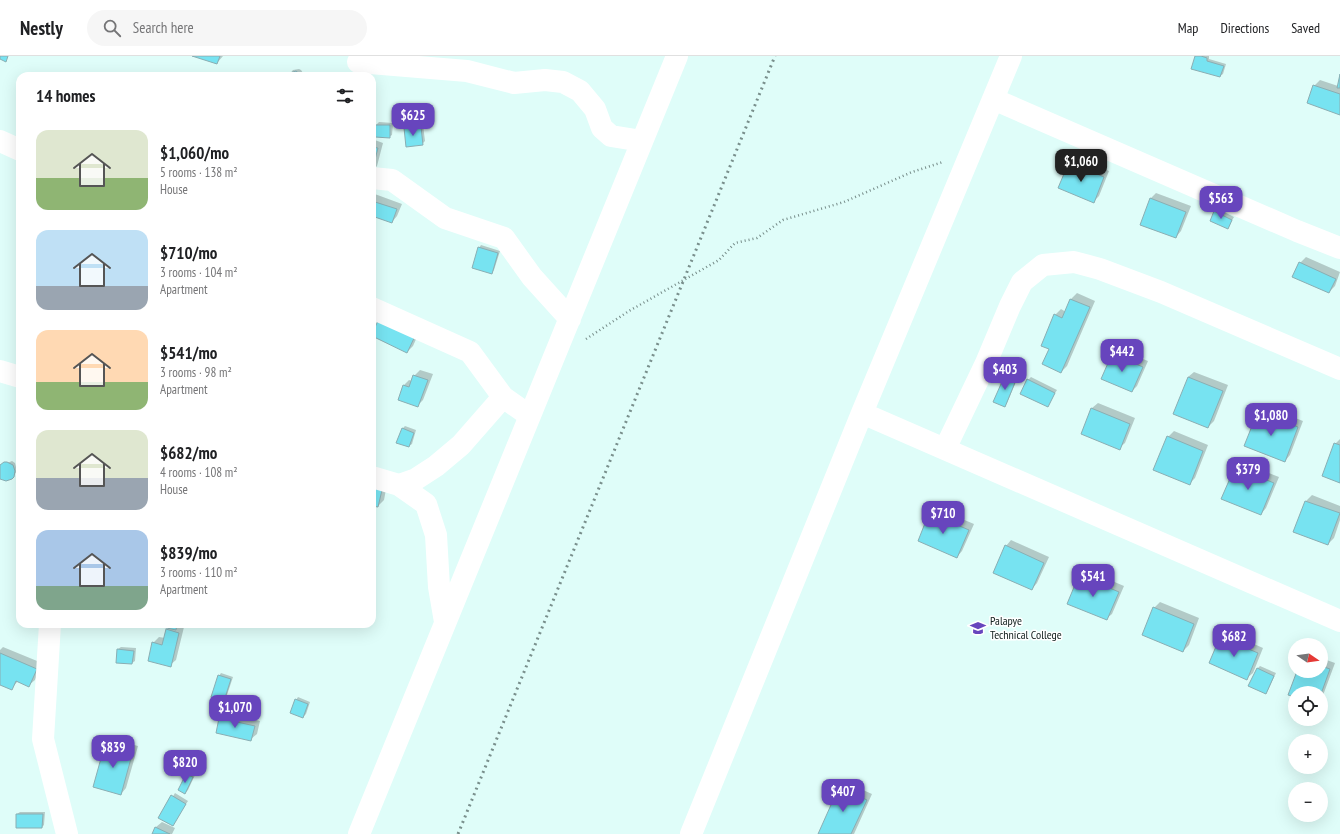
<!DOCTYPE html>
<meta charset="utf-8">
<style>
body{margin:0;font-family:"PT Sans Narrow",sans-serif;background:#f6f6f6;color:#202124;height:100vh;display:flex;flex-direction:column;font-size:15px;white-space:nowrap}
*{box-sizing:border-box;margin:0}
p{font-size:13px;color:#757577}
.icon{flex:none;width:22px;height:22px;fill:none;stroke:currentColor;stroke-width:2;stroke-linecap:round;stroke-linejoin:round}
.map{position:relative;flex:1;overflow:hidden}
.side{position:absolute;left:16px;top:16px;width:360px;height:556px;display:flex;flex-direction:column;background:#fff;border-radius:12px;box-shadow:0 4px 16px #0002}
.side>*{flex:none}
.needle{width:26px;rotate:103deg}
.fabs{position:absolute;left:1288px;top:582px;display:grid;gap:8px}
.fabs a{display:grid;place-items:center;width:40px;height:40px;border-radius:50%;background:#fff;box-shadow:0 4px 16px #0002;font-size:20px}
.price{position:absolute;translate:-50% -34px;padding:0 9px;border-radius:8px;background:#6745bd;color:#fff;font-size:13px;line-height:26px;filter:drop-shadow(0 1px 2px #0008)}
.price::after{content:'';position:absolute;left:50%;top:24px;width:12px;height:9px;margin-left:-6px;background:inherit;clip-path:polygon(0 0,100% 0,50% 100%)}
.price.on{background:#222;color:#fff}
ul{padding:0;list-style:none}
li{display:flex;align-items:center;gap:12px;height:100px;padding:0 20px}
li span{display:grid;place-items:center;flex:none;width:112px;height:80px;border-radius:12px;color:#555}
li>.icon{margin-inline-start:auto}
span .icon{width:48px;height:48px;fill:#fffc;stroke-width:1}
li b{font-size:17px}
h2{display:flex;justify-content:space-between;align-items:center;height:48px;padding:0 20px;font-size:17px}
header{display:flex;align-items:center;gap:24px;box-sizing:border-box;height:56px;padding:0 20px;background:#fff;border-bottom:1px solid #e0e0e0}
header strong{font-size:19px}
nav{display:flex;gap:22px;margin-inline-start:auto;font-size:14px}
.search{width:280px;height:36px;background:#f6f6f6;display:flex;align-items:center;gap:10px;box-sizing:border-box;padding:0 14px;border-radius:22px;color:#757577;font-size:15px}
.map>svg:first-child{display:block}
</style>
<header>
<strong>Nestly</strong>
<div class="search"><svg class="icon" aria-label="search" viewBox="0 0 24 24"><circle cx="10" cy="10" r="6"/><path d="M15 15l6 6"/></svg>Search here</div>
<nav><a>Map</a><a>Directions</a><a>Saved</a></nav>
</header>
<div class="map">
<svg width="1340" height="778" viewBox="0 0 1340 778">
<rect width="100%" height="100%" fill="#dffdf9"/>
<!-- shadow -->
<path fill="#0003" d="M195 0H223L217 7Z
M1196 0H1209V3L1226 8 1223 18 1220 20Z
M299 13 301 14 305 20H288L293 14Z
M1340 23V58L1314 30 1320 24 1338 30Z
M379 66 393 67 392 79 389 81 376 69Z
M423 69 425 85 422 88 405 73 408 70Z
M372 83 383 87 377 110 372 115Z
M1075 101 1109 115 1099 140 1093 146 1069 106Z
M372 137 402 148 397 160 392 166 372 159Z
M1156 137 1191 150 1181 175 1176 181 1150 143Z
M1218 153 1234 161 1228 172 1215 156Z
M481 189 500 195 494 214 492 217 479 192Z
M1306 201 1340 216 1335 230 1329 236 1300 207Z
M1077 237 1095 245 1067 310 1061 316 1050 292 1055 259 1061 253 1066 256 1071 243Z
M421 272 413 290 407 296 372 279Z
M1118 293 1148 305 1137 330 1132 335 1113 299Z
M420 314 433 318 423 344 417 350 404 329 409 324 412 325 414 320Z
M1194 316 1228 329 1214 365 1208 371 1188 321Z
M1008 317 1018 321 1007 347 1005 350 995 345 1006 319Z
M1031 321 1057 334 1047 350 1028 324Z
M1098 347 1135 362 1125 387 1119 392 1082 377 1092 352Z
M1264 350 1303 365 1290 399 1285 405 1259 356Z
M405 370 416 374 412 388 409 390 402 373Z
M1174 375 1208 389 1195 422 1189 428 1168 381Z
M1340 383V426L1335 388Z
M12 405 15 407 17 415 14 419 11 422 0 421V410Z
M1241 406 1279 421 1266 452 1261 458 1236 411Z
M372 425 387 428 384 444 378 450 372 449Z
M1312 439 1340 450V464L1334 482 1328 488 1295 476 1306 445Z
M936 452 974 468 962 495 957 501 930 458Z
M1011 484 1049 501 1037 527 1032 533 1006 490Z
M1086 514 1124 530 1112 558 1106 563 1080 520Z
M1160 546 1199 562 1189 589 1183 595 1154 552Z
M164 568H179V570L184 571 176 604 170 609 153 587 159 581 165 582 167 574 169 572Z
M1227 576 1263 592 1253 617 1247 622 1221 581Z
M3 591 42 607 35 624 29 629 18 625 11 633 0 628V594Z
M121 591 136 592 135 605 132 607 118 593Z
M1321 602 1335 607 1322 642 1321 644V637H1295V640L1289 638 1298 615H1321Z
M1260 610 1276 617 1268 634 1266 637 1250 629 1258 612Z
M221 617 233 621 226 642 223 644 219 620Z
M298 641 310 646 306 658 303 661 296 644Z
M226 657 260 665 257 678 251 683 220 663Z
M111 683 138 690 126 732 121 738 106 688Z
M189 716 195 719 188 734 185 737 187 719Z
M845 726 872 738 854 778H819L840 732Z
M175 737 188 745 172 769 160 761Z
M20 756H45L44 769 42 771 17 758Z
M162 766 175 772 172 778H153L156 771Z"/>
<!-- building -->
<path fill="#77e3f1" stroke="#8aaeb3" d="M0 0H8L6 6 0 3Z
M192 0H220L217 8Z
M1195 0H1201L1207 2V5L1224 10 1220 21 1191 13Z
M296 15 302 20H286L290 17Z
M1340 18V32H1337Z
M1313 29 1340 38V59L1307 47Z
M375 69H390V82L375 81Z
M421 71 423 89 406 91 404 72Z
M372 91 378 92 372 115Z
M1069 106 1104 121 1094 147 1058 132Z
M1150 142 1186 156 1176 182 1140 169Z
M372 145 397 153 392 167 372 160Z
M1214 155 1232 164 1228 173 1210 165Z
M478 191 498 197 492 218 472 212Z
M1299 206 1336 223 1329 237 1292 221Z
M1070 243 1090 251 1061 317 1042 308 1049 293 1041 290 1054 258 1062 262Z
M380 261 416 278 407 297 372 280V277Z
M1112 298 1143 311 1132 336 1101 323Z
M413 319 428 324 418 351 398 344 403 329 409 331Z
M1005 319 1016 324 1005 351 993 346Z
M1188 321 1223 335 1208 372 1173 358Z
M1027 323 1055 337 1048 351 1020 338Z
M1091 352 1130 368 1120 394 1081 378Z
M1258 355 1298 371 1285 406 1244 390Z
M402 372 414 377 409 391 396 387Z
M1167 380 1203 395 1190 429 1153 414Z
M1334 387 1340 389V427L1322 420Z
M4 406H7L13 409 15 415 14 421 12 423 6 425 0 423V409Z
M1235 411 1274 427 1261 459 1221 443Z
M372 431 382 434 378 451 372 450Z
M1305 445 1340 457 1328 489 1293 476Z
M929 457 969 474 957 502 918 485Z
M1005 489 1044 507 1032 534 993 517Z
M1079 519 1119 536 1107 564 1067 548Z
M1153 551 1194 568 1183 596 1142 579Z
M163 568H177L176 574 162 571Z
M166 573 179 577 171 611 148 605 152 586 162 589Z
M1220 581 1258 597 1247 624 1209 607Z
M117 593 134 595 132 608 116 607Z
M0 597 37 613 29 631 16 625 12 634 0 629Z
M1321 610 1330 613 1321 638V637H1295V641L1288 639 1297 615H1321Z
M1257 612 1274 620 1266 638 1248 630Z
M218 619 231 623 224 645 211 641Z
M295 643 308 648 303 662 290 657Z
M219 662 255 670 251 685 216 677Z
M105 688 133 695 121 739 93 731Z
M186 718 193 721 185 738 178 734Z
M839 731 867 744 851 778H818Z
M171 739 186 748 173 770 158 762Z
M16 758H43L42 772H16Z
M155 771 170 778H152Z"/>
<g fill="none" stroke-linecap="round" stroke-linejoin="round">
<!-- path -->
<path stroke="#768c89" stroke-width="2.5" stroke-dasharray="1 3" stroke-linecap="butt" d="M586 283 629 255 719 204 735 187 757 182 783 164 844 146 912 116 943 106"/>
<!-- minor -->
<path stroke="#fff" stroke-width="22" d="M358 6 467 15 514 27 545 24 563 26 580 35 595 53 602 72 611 80 642 85
M993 43 1297 175 1340 192
M0 85 20 94
M372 122 392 124 445 162 504 182 532 221 570 263
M372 252 470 296 503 341 530 360
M0 315 20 321
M862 357 1340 565
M945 393 986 307 1010 250 1022 226 1043 209 1074 206 1100 213 1161 236 1340 313
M372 421 399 429 416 423 436 410 461 389 503 341
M399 429 426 448 436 479 439 531 445 566
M50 568 43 683 67 778
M359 778 677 0
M691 778 862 357 1011 0"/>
<!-- rail -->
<path stroke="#798f8c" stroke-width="3" stroke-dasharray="2 4" stroke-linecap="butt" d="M458 778 775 0"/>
</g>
<!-- icons -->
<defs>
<symbol id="university-bare" viewBox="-9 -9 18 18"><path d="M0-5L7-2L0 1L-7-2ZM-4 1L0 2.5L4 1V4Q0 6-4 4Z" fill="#6745bd" stroke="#fff" stroke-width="2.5" paint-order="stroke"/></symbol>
</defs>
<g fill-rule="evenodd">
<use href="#university-bare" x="967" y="561" width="22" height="22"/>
</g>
<g text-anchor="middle" stroke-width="3" stroke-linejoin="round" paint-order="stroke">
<!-- poi labels -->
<g font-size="12" fill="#0f1d1b" stroke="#fff" text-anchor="start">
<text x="990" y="569">Palapye<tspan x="990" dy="14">Technical College</tspan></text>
</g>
</g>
</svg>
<div class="fabs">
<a><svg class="needle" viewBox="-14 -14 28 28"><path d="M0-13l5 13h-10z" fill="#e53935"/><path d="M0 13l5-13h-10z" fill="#757577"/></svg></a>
<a><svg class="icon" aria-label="locate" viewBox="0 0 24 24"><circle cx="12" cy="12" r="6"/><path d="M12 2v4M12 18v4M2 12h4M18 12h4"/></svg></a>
<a>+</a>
<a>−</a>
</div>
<b class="price" style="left:413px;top:81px">$625</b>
<b class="price on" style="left:1081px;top:127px">$1,060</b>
<b class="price" style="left:1221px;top:164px">$563</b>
<b class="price" style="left:1122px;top:317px">$442</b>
<b class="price" style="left:1005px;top:335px">$403</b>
<b class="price" style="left:1271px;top:381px">$1,080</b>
<b class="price" style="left:1248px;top:435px">$379</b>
<b class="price" style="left:943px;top:479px">$710</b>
<b class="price" style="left:1093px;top:542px">$541</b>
<b class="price" style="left:1234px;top:602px">$682</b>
<b class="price" style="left:235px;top:673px">$1,070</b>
<b class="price" style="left:113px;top:713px">$839</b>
<b class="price" style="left:185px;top:728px">$820</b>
<b class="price" style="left:843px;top:757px">$407</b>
<section class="side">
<h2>14 homes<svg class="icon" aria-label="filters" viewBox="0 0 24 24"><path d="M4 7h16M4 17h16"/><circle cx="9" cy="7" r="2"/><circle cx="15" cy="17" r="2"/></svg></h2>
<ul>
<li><span style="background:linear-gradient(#dfe7d0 60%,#8fb573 0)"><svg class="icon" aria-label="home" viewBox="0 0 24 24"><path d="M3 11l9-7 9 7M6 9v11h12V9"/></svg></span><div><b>$1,060/mo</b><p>5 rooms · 138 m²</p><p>House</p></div></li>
<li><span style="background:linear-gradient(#bfe0f5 70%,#9aa5b1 0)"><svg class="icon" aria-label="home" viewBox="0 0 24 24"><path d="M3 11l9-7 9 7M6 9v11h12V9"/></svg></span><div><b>$710/mo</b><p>3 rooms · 104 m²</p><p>Apartment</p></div></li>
<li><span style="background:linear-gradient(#ffd9b3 65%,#8fb573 0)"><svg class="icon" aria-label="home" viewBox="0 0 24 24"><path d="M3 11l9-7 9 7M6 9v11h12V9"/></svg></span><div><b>$541/mo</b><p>3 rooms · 98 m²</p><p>Apartment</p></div></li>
<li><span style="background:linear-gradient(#dfe7d0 60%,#9aa5b1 0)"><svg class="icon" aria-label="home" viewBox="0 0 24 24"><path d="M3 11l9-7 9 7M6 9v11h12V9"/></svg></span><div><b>$682/mo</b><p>4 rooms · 108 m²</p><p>House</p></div></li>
<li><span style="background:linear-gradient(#a9c7e8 70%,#7fa58c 0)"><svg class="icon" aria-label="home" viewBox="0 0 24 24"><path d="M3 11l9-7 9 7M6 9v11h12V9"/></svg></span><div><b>$839/mo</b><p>3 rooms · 110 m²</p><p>Apartment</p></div></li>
</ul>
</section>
</div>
